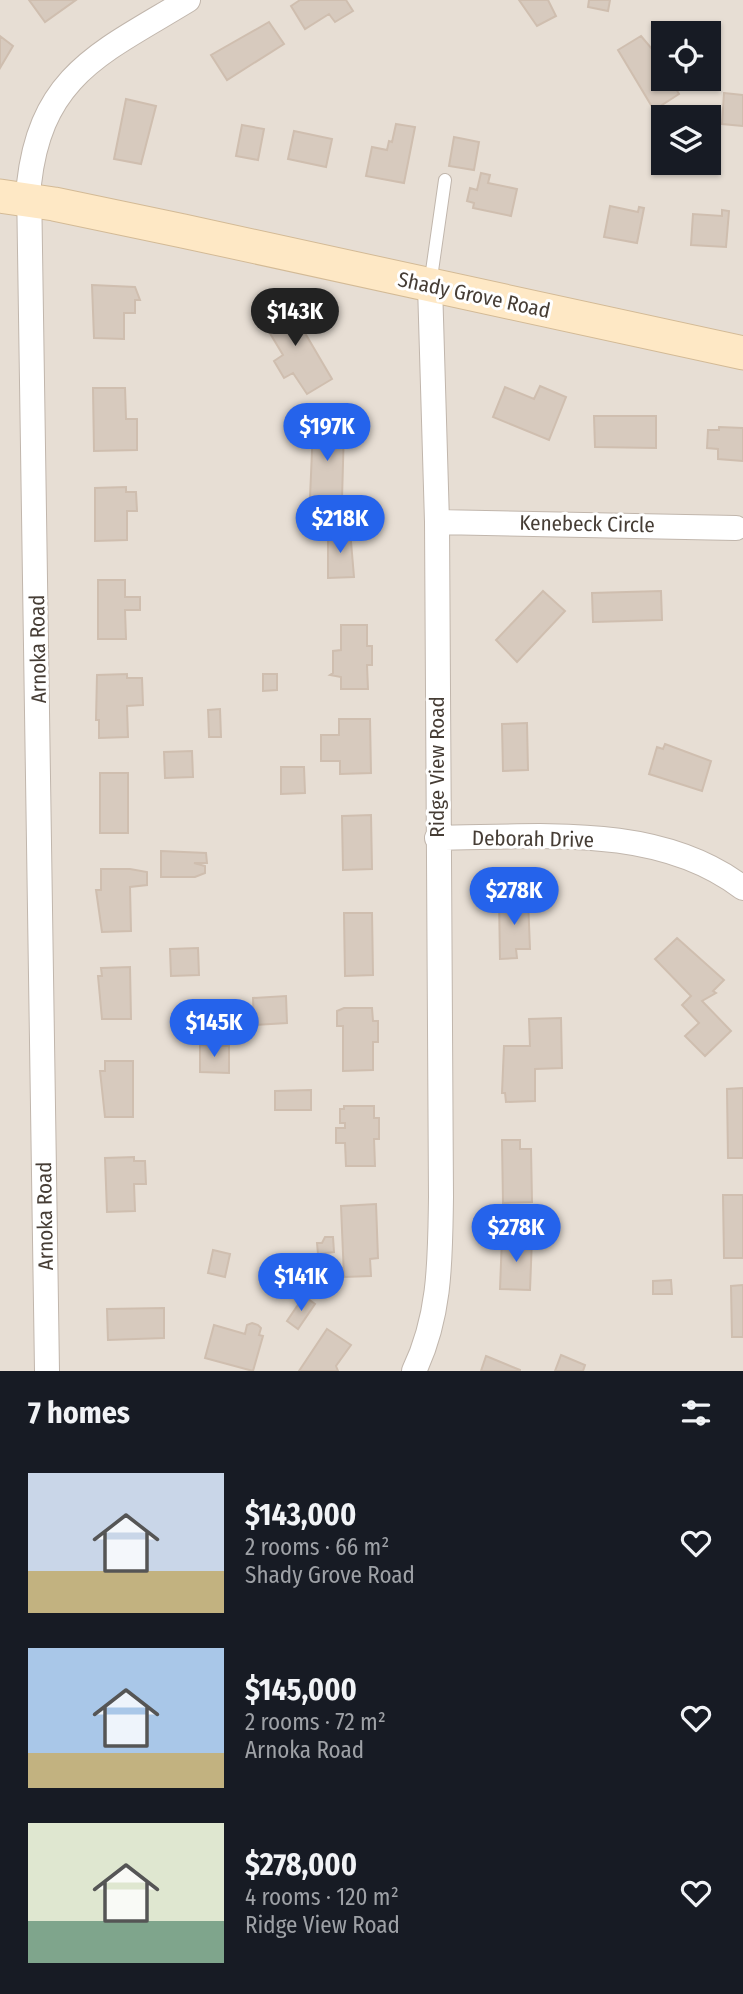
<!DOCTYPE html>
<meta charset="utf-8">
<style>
body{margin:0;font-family:"Fira Sans Condensed",sans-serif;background:#20242c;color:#f1f3f6;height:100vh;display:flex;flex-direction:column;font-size:26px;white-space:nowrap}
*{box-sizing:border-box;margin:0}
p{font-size:23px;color:#9ea1a6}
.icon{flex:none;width:38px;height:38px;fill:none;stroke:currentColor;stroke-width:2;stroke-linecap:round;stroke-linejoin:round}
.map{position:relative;height:1371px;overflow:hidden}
.side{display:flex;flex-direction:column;background:#171b24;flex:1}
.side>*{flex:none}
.buttons{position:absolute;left:651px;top:21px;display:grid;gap:14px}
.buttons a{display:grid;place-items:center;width:70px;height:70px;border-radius:0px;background:#171b24;box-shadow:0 2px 5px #0004;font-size:35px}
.price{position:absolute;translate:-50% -60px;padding:0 16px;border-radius:24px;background:#2563eb;color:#fff;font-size:23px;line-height:46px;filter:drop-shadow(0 2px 4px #0008)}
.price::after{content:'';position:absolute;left:50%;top:42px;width:21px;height:16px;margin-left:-10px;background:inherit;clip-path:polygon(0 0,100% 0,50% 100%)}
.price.active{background:#222;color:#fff}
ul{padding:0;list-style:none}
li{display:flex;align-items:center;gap:21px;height:175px;padding:0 28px}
li span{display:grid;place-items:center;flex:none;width:196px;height:140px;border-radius:0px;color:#555}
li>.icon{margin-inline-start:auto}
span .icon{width:84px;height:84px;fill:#fffc;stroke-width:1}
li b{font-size:30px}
h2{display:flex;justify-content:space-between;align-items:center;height:84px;padding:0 28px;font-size:30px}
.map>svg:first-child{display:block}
</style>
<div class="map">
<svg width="743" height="1371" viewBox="0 0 743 1371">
<rect width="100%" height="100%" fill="#f3ede6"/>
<!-- residential -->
<path fill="#e7ded4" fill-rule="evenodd" d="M0 0H743V1371H0ZM663 33H709V79H663ZM663 117H709V163H663Z"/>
<!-- building -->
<path fill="#d7cabe" stroke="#cfbeaf" stroke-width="2" d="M29 0H76L45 22Z
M300 0H346L353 11 335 22 329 14 305 29 291 6Z
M519 0H548L556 16 537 26Z
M589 0H610L608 11 588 7Z
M269 22 284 44 227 80 211 55Z
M0 36 13 46 0 68Z
M641 36 663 62V79H670L679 94 654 110 618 50Z
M724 93 743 95V126L722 124Z
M126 99 156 106 141 164 114 159Z
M396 124 415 127 404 183 366 176 372 147 387 150 389 141 392 142Z
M242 125 264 129 258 160 236 156Z
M294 131 332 139 326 167 288 159Z
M454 137 479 142 474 170 449 166Z
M481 173 490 175 488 183 517 189 511 216 473 208 474 203 467 201 470 188 477 190Z
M610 206 638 212 639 207 644 208 637 243 604 237Z
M722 210 729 211 726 247 691 245 693 214 722 216Z
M92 285 135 287 140 300H135V313H124V339L94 338Z
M285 299 332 379 307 394 293 373 284 378 274 361 283 355 259 315Z
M540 386 566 397 549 440 493 417 505 387 534 399Z
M93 388H125L126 419H137V450L94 451Z
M594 416H656V448L595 447Z
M719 427 743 428V461L718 459V449L707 448 708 430H719Z
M313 428H344L342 499 310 498Z
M126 487V492H136L137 511H127V540L95 541V488Z
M350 530 354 577 328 578V531Z
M98 580H125V597H140V610H125L126 639H98Z
M543 591 565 611 517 662 496 640Z
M661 591 662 620 593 622 592 593Z
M341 625H367V646H372V665H367L368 689H341V677L330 675 333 673V651L341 650Z
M127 674V678H142L143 705 127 706 128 737 99 738V720H96L97 675Z
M263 674H277V690L263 691Z
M220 709 221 737H209L208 710Z
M339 719H370L371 773 340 774V761H321V735H339Z
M527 723 528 770 503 771 502 724Z
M665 744 711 761 702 791 649 774 657 747 663 749Z
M192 751 193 777 165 778 164 752Z
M281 767H304L305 793 281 794Z
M100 773H128V833H100Z
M371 815 372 869 343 870 342 816Z
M161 851 206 853 207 863H194L205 866V873L195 877H161Z
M101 869H130L147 872V885L130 887 131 931 102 932 96 890H101Z
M499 899H528L530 949H516L517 958 500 959Z
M344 913H372L373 975 345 976Z
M677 938 724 980 713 991 716 993 702 1001 731 1031 705 1056 685 1036 699 1023 682 1005 691 996 655 959Z
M198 948 199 975 171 976 170 949Z
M130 967 131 1019H102L98 976H102L101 968Z
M286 996 287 1023 254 1025 253 998Z
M344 1008H372L373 1021H378V1042H373V1070L343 1071V1026H337V1011Z
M561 1018 562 1068 535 1069V1101L506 1102 505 1093H502L504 1046H530L529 1019Z
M200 1045 229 1046V1073L200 1072Z
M105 1061H133V1117H105L100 1071H105Z
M743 1088V1158H728L727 1089Z
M311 1090V1110H275V1091Z
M344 1106H374V1118H379V1139H374L375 1166H346L345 1143H336V1128H345V1123H340V1109H344Z
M502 1140H520V1149H531L532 1202 503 1203Z
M134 1157V1161H145L146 1184H134L135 1211 107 1212 105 1158Z
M723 1195H743V1258H724Z
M376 1204 378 1258 370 1259 371 1276 344 1277 341 1206Z
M325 1237H333L334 1252 318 1254 317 1243H322Z
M502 1237 532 1238 530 1290 500 1289Z
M213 1250 230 1254 225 1277 208 1273Z
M671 1280 672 1294H653V1281Z
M743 1285V1337H732L731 1286Z
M304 1296 315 1304 298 1329 287 1321Z
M164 1308V1338L108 1340 107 1309Z
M252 1323 258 1325 261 1328 259 1335 263 1336 253 1371 205 1358 214 1325 245 1334 247 1325Z
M327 1329 351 1345 336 1366 338 1371H299Z
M561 1355 585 1365 583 1371H555Z
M486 1356 520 1370V1371H481Z"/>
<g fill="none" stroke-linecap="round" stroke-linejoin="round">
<defs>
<path id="service" d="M430 285 445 180"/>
<path id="minor" d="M437 522 736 528
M437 838C539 837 658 823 743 888
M47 1371 29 184C41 74 103 52 188 0
M414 1371C441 1315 440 1258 441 1197L437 522 430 285"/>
<path id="secondary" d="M0 196 54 204 183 231 743 353"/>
</defs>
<!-- service casing -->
<use href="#service" stroke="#c1b6ac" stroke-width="14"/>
<!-- minor casing -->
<use href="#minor" stroke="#c1b6ac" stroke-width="26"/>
<!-- secondary casing -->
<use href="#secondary" stroke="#d3ba96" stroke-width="35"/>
<!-- service -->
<use href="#service" stroke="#fff" stroke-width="12"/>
<!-- minor -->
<use href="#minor" stroke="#fff" stroke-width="24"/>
<!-- secondary -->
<use href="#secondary" stroke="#fee8c5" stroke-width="33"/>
</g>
<g text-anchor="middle" stroke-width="6" stroke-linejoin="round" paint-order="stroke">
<!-- street labels -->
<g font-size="21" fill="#463d35" stroke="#fff">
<text transform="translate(474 295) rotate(12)" y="7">Shady Grove Road</text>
<text transform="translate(587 524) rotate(1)" y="7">Kenebeck Circle</text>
<text transform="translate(38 649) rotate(-91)" y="7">Arnoka Road</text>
<text transform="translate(437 767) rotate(-90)" y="7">Ridge View Road</text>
<text transform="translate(533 839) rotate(1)" y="7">Deborah Drive</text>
<text transform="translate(45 1216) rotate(-91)" y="7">Arnoka Road</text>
</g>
</g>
</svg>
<div class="buttons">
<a><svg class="icon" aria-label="locate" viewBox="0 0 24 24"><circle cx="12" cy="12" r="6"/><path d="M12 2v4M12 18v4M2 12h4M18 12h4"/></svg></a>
<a><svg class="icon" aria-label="layers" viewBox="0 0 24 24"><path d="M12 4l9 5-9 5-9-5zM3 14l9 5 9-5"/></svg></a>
</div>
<b class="price active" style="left:295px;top:348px">$143K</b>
<b class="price" style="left:327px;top:463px">$197K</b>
<b class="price" style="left:340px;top:555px">$218K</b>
<b class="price" style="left:514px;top:927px">$278K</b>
<b class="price" style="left:214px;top:1059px">$145K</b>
<b class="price" style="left:516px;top:1264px">$278K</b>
<b class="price" style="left:301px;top:1313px">$141K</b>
</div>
<section class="side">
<h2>7 homes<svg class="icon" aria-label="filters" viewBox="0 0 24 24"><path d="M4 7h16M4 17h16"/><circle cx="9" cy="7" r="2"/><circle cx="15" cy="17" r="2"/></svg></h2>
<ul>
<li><span style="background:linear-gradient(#c9d6e8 70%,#c2b280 0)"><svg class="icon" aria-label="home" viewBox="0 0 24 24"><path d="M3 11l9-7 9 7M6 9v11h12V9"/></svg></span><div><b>$143,000</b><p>2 rooms · 66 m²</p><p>Shady Grove Road</p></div><svg class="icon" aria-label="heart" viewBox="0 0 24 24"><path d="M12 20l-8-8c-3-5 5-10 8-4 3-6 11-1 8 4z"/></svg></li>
<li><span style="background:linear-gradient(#a9c7e8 75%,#c2b280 0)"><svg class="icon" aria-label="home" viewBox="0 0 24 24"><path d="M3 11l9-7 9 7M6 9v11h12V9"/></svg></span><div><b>$145,000</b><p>2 rooms · 72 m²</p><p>Arnoka Road</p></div><svg class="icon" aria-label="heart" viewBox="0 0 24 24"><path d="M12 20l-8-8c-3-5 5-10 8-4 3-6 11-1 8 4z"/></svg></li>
<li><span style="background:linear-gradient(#dfe7d0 70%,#7fa58c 0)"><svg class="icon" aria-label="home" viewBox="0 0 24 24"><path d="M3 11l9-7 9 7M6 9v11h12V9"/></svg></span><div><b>$278,000</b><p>4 rooms · 120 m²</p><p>Ridge View Road</p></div><svg class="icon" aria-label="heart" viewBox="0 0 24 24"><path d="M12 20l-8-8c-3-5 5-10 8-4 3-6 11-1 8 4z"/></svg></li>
</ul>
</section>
